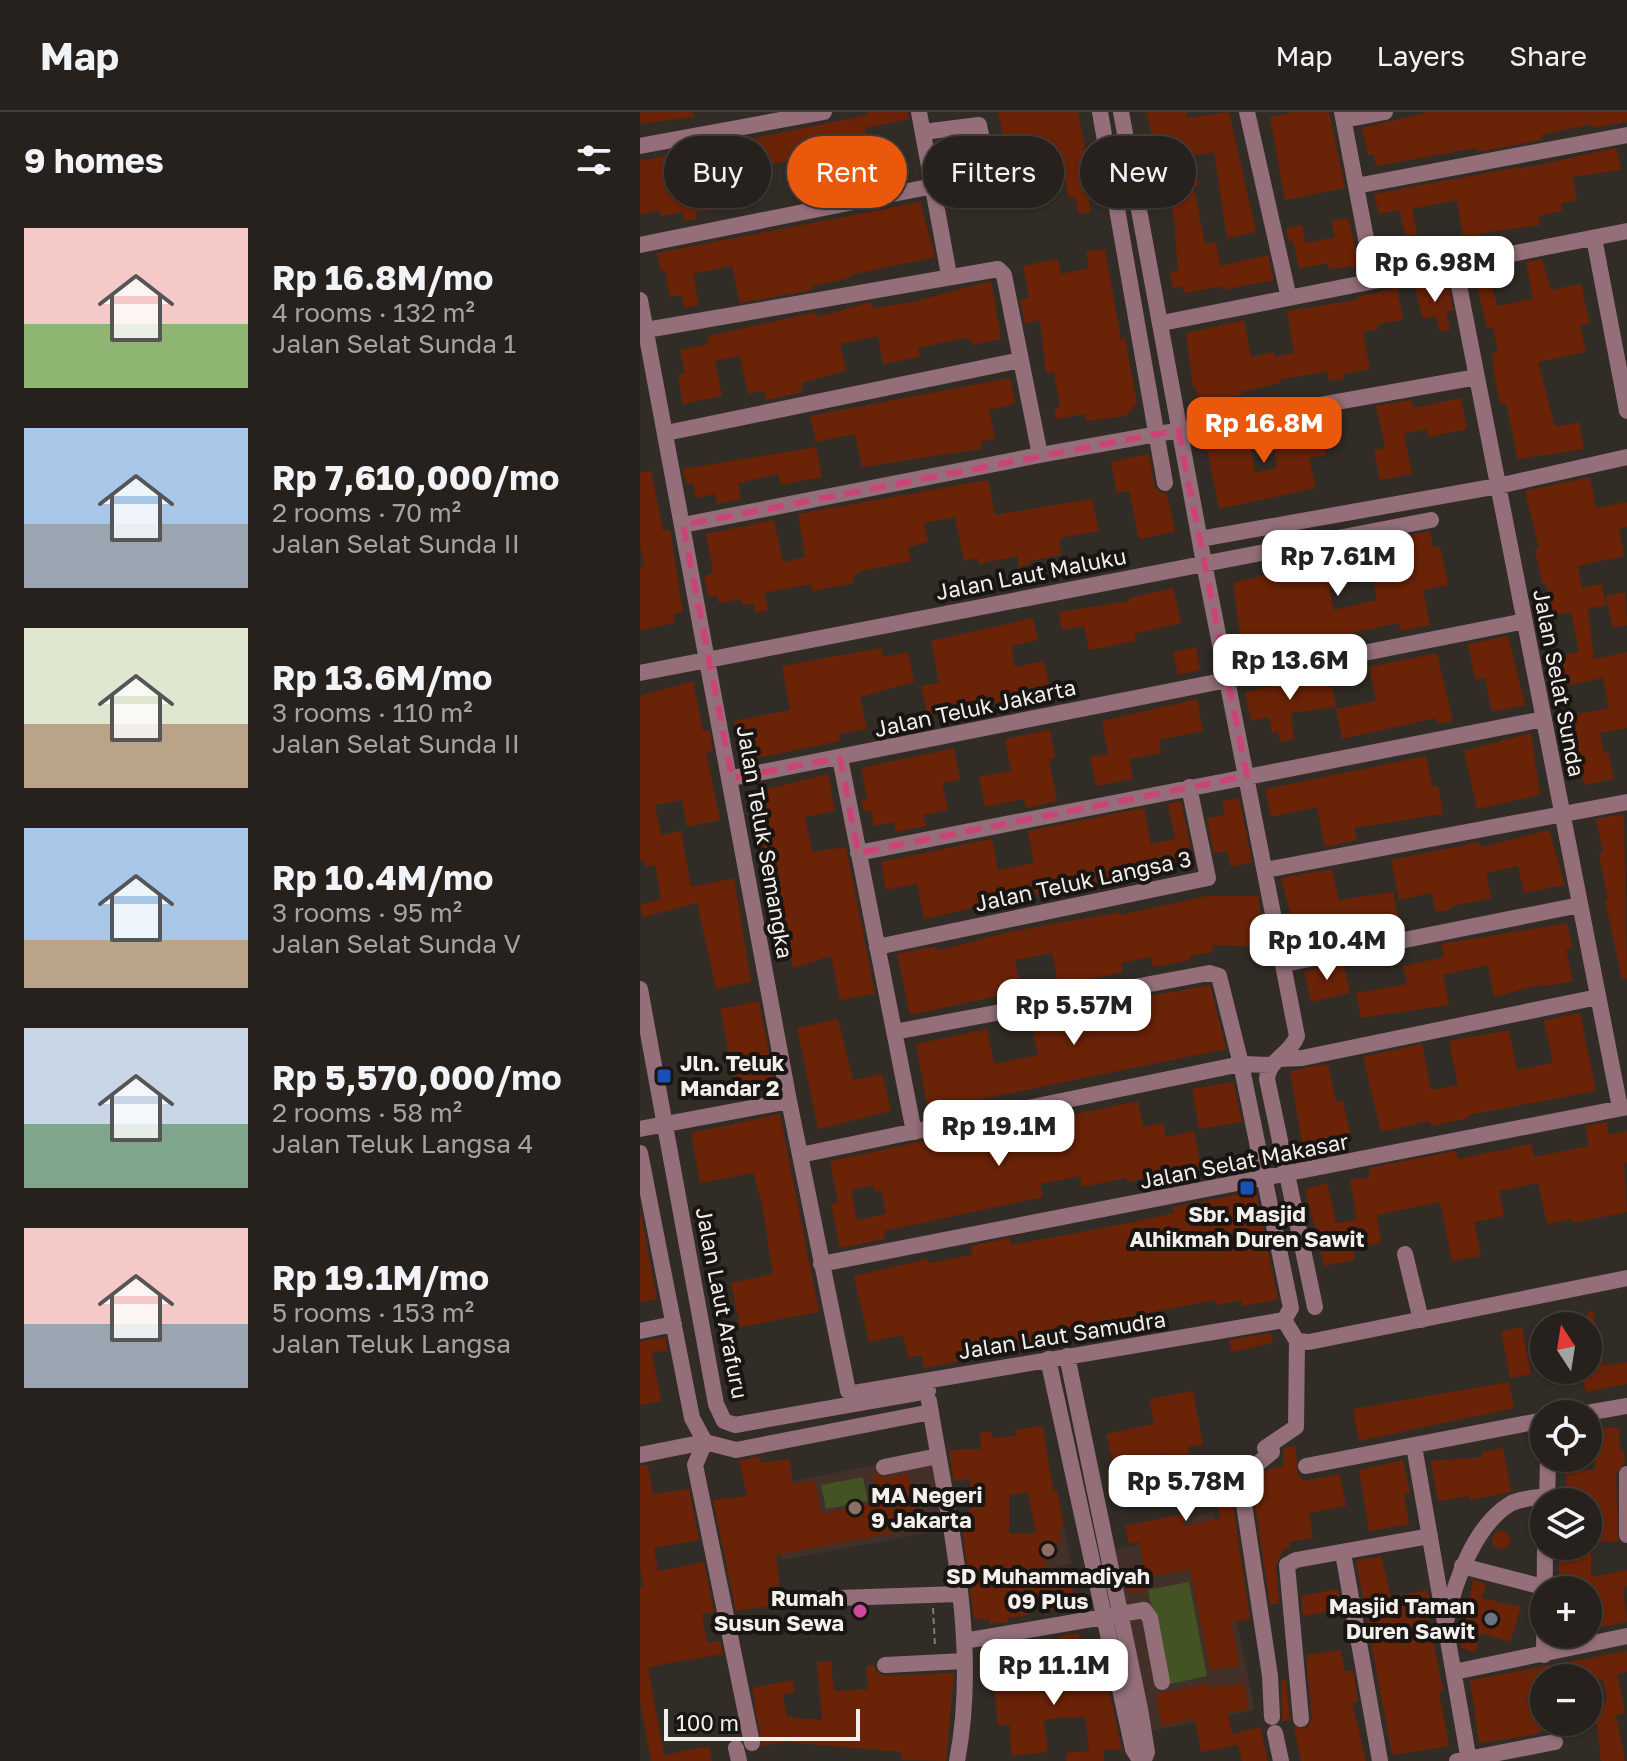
<!DOCTYPE html>
<meta charset="utf-8">
<style>
body{margin:0;font-family:"Golos Text",sans-serif;background:#322e29;color:#f1f3f6;height:100vh;display:flex;flex-direction:column;font-size:30px;white-space:nowrap}
*{box-sizing:border-box;margin:0}
p{font-size:26px;color:#a4a3a3}
.icon{flex:none;width:44px;height:44px;fill:none;stroke:currentColor;stroke-width:2;stroke-linecap:round;stroke-linejoin:round}
.map{position:relative;flex:1;overflow:hidden}
.side{display:flex;flex-direction:column;background:#26211c;width:640px}
.side>*{flex:none}
.hud{position:absolute;left:24px;top:24px;width:760px;height:72px;display:flex;gap:16px}
.needle{width:52px;rotate:348deg}
.buttons{position:absolute;left:890px;top:1200px;display:grid;gap:16px}
.buttons a{display:grid;place-items:center;width:72px;height:72px;border-radius:50%;background:#26211c;box-shadow:0 2px 6px #0004,0 0 0 2px #423e3b;font-size:40px}
.scale{position:absolute;left:24px;bottom:20px;width:196px;box-sizing:border-box;padding-left:8px;border:4px solid #f3efeb;border-top:0;font-size:22px;line-height:28px;white-space:nowrap;color:#f3efeb;-webkit-text-stroke:6px #181512;paint-order:stroke}
.price{position:absolute;translate:-50% -68px;padding:0 18px;border-radius:16px;background:#fff;color:#222;font-size:26px;line-height:52px;filter:drop-shadow(0 2px 4px #0008)}
.price::after{content:'';position:absolute;left:50%;top:48px;width:24px;height:18px;margin-left:-12px;background:inherit;clip-path:polygon(0 0,100% 0,50% 100%)}
.price.on{background:#ea580c;color:#fff}
ul{padding:0;list-style:none}
li{display:flex;align-items:center;gap:24px;height:200px;padding:0 24px}
li span{display:grid;place-items:center;flex:none;width:224px;height:160px;border-radius:0px;color:#555}
li>.icon{margin-inline-start:auto}
span .icon{width:96px;height:96px;fill:#fffc;stroke-width:1}
li b{font-size:34px}
h2{display:flex;justify-content:space-between;align-items:center;height:96px;padding:0 24px;font-size:34px}
.chip{padding:0 28px;border-radius:36px;background:#26211c;box-shadow:0 2px 6px #0004,0 0 0 2px #423e3b;font-size:28px;line-height:72px}
.chip.on{background:#ea580c;color:#fff}
header{display:flex;align-items:center;gap:48px;box-sizing:border-box;height:112px;padding:0 40px;background:#26211c;border-bottom:2px solid #423e3b}
header strong{font-size:38px}
nav{display:flex;gap:44px;margin-inline-start:auto;font-size:28px}
main{display:flex;flex:1;min-height:0}
.map>svg:first-child{display:block}
</style>
<header>
<strong>Map</strong>
<nav><a>Map</a><a>Layers</a><a>Share</a></nav>
</header>
<main>
<section class="side">
<h2>9 homes<svg class="icon" aria-label="filters" viewBox="0 0 24 24"><path d="M4 7h16M4 17h16"/><circle cx="9" cy="7" r="2"/><circle cx="15" cy="17" r="2"/></svg></h2>
<ul>
<li><span style="background:linear-gradient(#f6c9c9 60%,#8fb573 0)"><svg class="icon" aria-label="home" viewBox="0 0 24 24"><path d="M3 11l9-7 9 7M6 9v11h12V9"/></svg></span><div><b>Rp 16.8M/mo</b><p>4 rooms · 132 m²</p><p>Jalan Selat Sunda 1</p></div></li>
<li><span style="background:linear-gradient(#a9c7e8 60%,#9aa5b1 0)"><svg class="icon" aria-label="home" viewBox="0 0 24 24"><path d="M3 11l9-7 9 7M6 9v11h12V9"/></svg></span><div><b>Rp 7,610,000/mo</b><p>2 rooms · 70 m²</p><p>Jalan Selat Sunda II</p></div></li>
<li><span style="background:linear-gradient(#dfe7d0 60%,#b9a48a 0)"><svg class="icon" aria-label="home" viewBox="0 0 24 24"><path d="M3 11l9-7 9 7M6 9v11h12V9"/></svg></span><div><b>Rp 13.6M/mo</b><p>3 rooms · 110 m²</p><p>Jalan Selat Sunda II</p></div></li>
<li><span style="background:linear-gradient(#a9c7e8 70%,#b9a48a 0)"><svg class="icon" aria-label="home" viewBox="0 0 24 24"><path d="M3 11l9-7 9 7M6 9v11h12V9"/></svg></span><div><b>Rp 10.4M/mo</b><p>3 rooms · 95 m²</p><p>Jalan Selat Sunda V</p></div></li>
<li><span style="background:linear-gradient(#c9d6e8 60%,#7fa58c 0)"><svg class="icon" aria-label="home" viewBox="0 0 24 24"><path d="M3 11l9-7 9 7M6 9v11h12V9"/></svg></span><div><b>Rp 5,570,000/mo</b><p>2 rooms · 58 m²</p><p>Jalan Teluk Langsa 4</p></div></li>
<li><span style="background:linear-gradient(#f6c9c9 60%,#9aa5b1 0)"><svg class="icon" aria-label="home" viewBox="0 0 24 24"><path d="M3 11l9-7 9 7M6 9v11h12V9"/></svg></span><div><b>Rp 19.1M/mo</b><p>5 rooms · 153 m²</p><p>Jalan Teluk Langsa</p></div></li>
</ul>
</section>
<div class="map">
<svg width="987" height="1649" viewBox="0 0 987 1649">
<rect width="100%" height="100%" fill="#322c26"/>
<!-- education -->
<path fill="#423029" d="M290 1342 303 1418 142 1448 128 1374Z
M574 1400 615 1598 512 1619 472 1438 536 1425 533 1408Z
M424 1416 432 1452 391 1460 384 1424Z"/>
<!-- green -->
<path fill="#435324" d="M223 1365 228 1389 186 1397 181 1373Z
M549 1470 567 1564 526 1573 508 1478Z"/>
<!-- building -->
<path fill="#6b2307" fill-rule="evenodd" d="M0 0H53L54 5 0 12Z
M227 0H268L269 7 225 16 228 36 249 31 256 64 235 68 234 65 156 80 150 49 108 56 114 88 101 90 102 95 55 100 57 107 44 109 43 100 21 104 20 98 0 102V49L67 35 83 34 84 38 106 33 105 28 228 3Z
M358 0H438L447 46 456 44 459 58 449 60 454 81 448 83 451 100 439 102 435 85 429 86 425 65 403 69 397 37 367 43Z
M507 0H546L547 6 589 0 616 120 587 126 574 40 553 44 559 75 554 76 565 132 576 130 580 154 628 143 634 168 583 178 582 174 544 181 542 174 533 176 530 160 538 159 534 108 528 73 521 75Z
M654 0H689L705 76 645 88 630 5Z
M789 0H987V10L953 16 952 12 901 23 902 28 837 40V36L736 54 733 42 728 43 722 16Z
M976 36 981 58 932 65 937 88 921 91 922 99 898 104 900 113 838 122 840 135 825 138 817 88 772 97 779 132 768 134 759 98 739 102 734 82 879 55V57Z
M280 90 295 145 210 163 211 166 172 174V178L100 191 92 154 53 162 59 193 44 196 42 183 30 185 25 158 21 159 17 141Z
M708 106 720 154 689 157 688 151 659 157 653 129 649 130 646 117 662 113 666 131 695 125 691 109Z
M465 137 481 227 485 226 497 291 486 304 446 309 445 302 416 307 414 297 420 296 414 260 406 262 400 208 385 211 380 188 389 186 383 154 418 147 421 162 449 156 446 140Z
M902 147 911 178 941 172 945 190 950 211 940 213 946 240 898 250 915 315 939 310 944 337 878 347 866 291 860 292 854 261 852 241 858 240 853 215 847 216 834 162 849 159 857 194 893 187 886 150Z
M351 169 361 227 332 233 331 228 324 226 278 236 280 245 243 252 238 224 200 232 206 259 161 271 163 280 126 288 124 279 108 282 100 244 75 249 82 284 43 292 38 263 45 262 40 238 69 232 68 224 176 200 177 205 231 190 232 196 272 190Z
M798 171 799 175 808 173 813 198 806 200 810 218 800 220 796 204 783 207 775 177Z
M757 176 763 208 737 212 738 217 723 220 730 257 703 262 704 267 689 269 687 259 639 268 640 271 601 280 602 283 559 292 556 275H553L546 221 604 208 611 245 633 240 634 245 654 241 647 199 718 188 717 185Z
M370 266 375 292 349 298 355 327 341 330 342 337 222 355 215 322 176 330 170 304Z
M821 286 827 317 788 325 786 317 764 322 772 362 740 368 734 338 745 336 736 294 771 288 773 296Z
M680 309 686 343 669 346 676 376 579 397 565 327 608 319 615 360 637 356 631 316Z
M176 335 182 365 141 373 138 362 98 371 101 387 77 392 75 382 56 386 53 371 46 372 43 357Z
M509 342 514 374 521 381 527 382 535 420 499 427 489 379 477 381 471 350Z
M11 359 23 419 30 418 43 500 33 502 35 511 0 518V455L4 454 0 433V361Z
M950 365 956 396 987 390V415L979 417 984 444 938 454 942 476 961 472 966 493 948 497 954 547 987 540V616L960 621 964 641 968 640 974 667 944 673 938 645 934 646 927 604 969 596 963 566 919 575 913 545 939 540 931 500 913 503 906 471 902 472 895 438 899 437 885 379Z
M348 368 355 403 452 387 459 419 420 426 421 443 390 449V452L379 455 377 444 339 452 338 446 324 449 315 405 284 411 288 430 268 435 271 449 222 459 213 464 214 471 172 479 171 472 124 481 128 498 115 501 114 491 102 493 101 487 79 491 77 483 68 485 64 465 73 460 66 422 134 408 143 450 165 445 158 402Z
M790 419 793 436 800 434 808 473 783 478 790 513 760 519 759 511 603 545 593 471 684 449 694 450 695 455 721 450 723 463 698 468 699 473 689 475 694 498 737 488 730 454 750 450 748 428Z
M533 476 541 511 494 522 496 529 449 538 444 514 422 518 419 500 490 489 489 486Z
M985 480 987 513 973 516 966 484Z
M393 506 398 528 371 534 375 555 404 549 410 580 288 605 281 574 299 571 291 529Z
M868 524 885 593 852 600 845 566 835 568 828 532Z
M556 535 560 558 538 563 533 540Z
M241 536 243 545 268 540 274 570 220 585 227 617 199 622 200 629 102 649 94 609 150 598 142 554Z
M797 541 813 609 798 612 796 606 702 627 696 597 736 589 729 555Z
M689 560 696 595 651 601 654 627 640 630 638 620 632 621 629 605 611 609 605 580Z
M53 569 63 619 69 618 73 639 66 640 80 708 47 715 42 688 15 693 21 723 41 719 51 775 94 766 111 870 76 877 57 791 3 805 0 793 21 787 15 753 5 755 4 748 0 749V584Z
M557 587 563 619 519 628 521 641 489 647 493 667 456 674 450 645 468 642 462 609Z
M410 618 415 646 409 647 417 689 386 696 384 687 345 695 339 665 371 659 365 627Z
M891 621 900 683 837 697 824 639Z
M314 636 320 668 302 671 308 698 283 703 286 714 256 720 254 710 234 714 231 698 224 700 221 688 227 687 221 656Z
M786 644 792 675 798 674 803 702 714 716 717 728 685 735 677 695 631 705 625 677Z
M188 662 195 699 165 705 172 740 206 735 235 882 200 888 191 844 153 856 145 815 141 816 124 748 120 729 128 728 115 680Z
M599 686 612 750 591 755 587 739 574 741 567 706 585 703 582 689Z
M541 689 554 754 541 757 539 751 513 756 514 759 434 774 435 780 416 786 402 789 400 781 284 807 277 772 246 778 241 750 352 727 358 758 394 751 388 719 504 696 511 732 535 727 528 692Z
M984 702 987 867H982L965 788H968L959 742 963 741 956 707Z
M909 718 925 773 884 781 878 754 846 761 851 786 811 794 812 797 796 800 792 781 759 788 751 748 840 730 841 735Z
M692 757 699 788 753 780 759 809 657 826 641 766Z
M567 784H618L625 835 572 833 573 840 550 844V848L513 855 511 845 481 851 483 860 419 875 412 841 375 848 381 879 270 903 257 842 296 834 297 839 369 820 479 800 480 803Z
M927 811 932 836 926 837 933 869 901 875V872L854 885 848 853 803 863 809 893 721 906 716 881 767 872 763 854 804 845 801 832Z
M703 851 710 881 671 890 664 859Z
M570 873 586 937 288 998 276 932 347 917 354 952 398 943 390 906Z
M119 889 134 967 95 975 80 897Z
M940 901 956 979 828 1003 829 1006 791 1014 790 1009 741 1020 723 945 782 932 791 978 818 973 809 929 869 918 877 958 913 951 904 908Z
M198 907 213 968 242 962 251 999 178 1017 157 916Z
M688 952 696 990 703 989 711 1025 663 1036 650 959Z
M593 970 602 1010 559 1017 552 977Z
M498 989 503 1015 523 1011 526 1025 554 1019 561 1055 487 1070 486 1066 442 1075 440 1064 400 1072 403 1085 244 1119 245 1127 200 1136 191 1092 198 1091 190 1049 389 1007 421 1001 422 1005ZM233 1073 235 1080 241 1078 246 1102 217 1108 211 1078Z
M140 1002 179 1200 100 1215 91 1171 133 1162 122 1092 113 1061 60 1071 51 1021Z
M967 1010 969 1023 987 1019V1051L984 1052 987 1100 932 1111V1107L907 1112 898 1071 859 1079 864 1104 834 1110 841 1144 812 1149 800 1090 737 1103 741 1131 713 1136 715 1148 684 1154 665 1077 687 1071 696 1111 717 1108 710 1068 730 1065 729 1056 816 1039 818 1047 891 1032 894 1045 949 1034 945 1014Z
M616 1079 638 1188 602 1194 601 1188 576 1193 575 1188 422 1218 424 1229 284 1256 282 1243 268 1246 263 1223 229 1230 214 1164 287 1147 288 1151 332 1143 331 1134 369 1126 371 1133 489 1111 534 1101 533 1095Z
M0 1098 17 1187 0 1190Z
M948 1199H953L964 1254 987 1250V1272L946 1280 941 1259 948 1258V1214H923V1209L948 1204Z
M882 1215 891 1262 870 1266 861 1219Z
M631 1221 633 1231 591 1240 589 1228Z
M25 1225 27 1238 12 1241 21 1289 0 1293V1230Z
M869 1270 874 1296 719 1329 713 1297Z
M553 1279 563 1333 548 1335 553 1363 558 1374 589 1367 610 1508 591 1510 600 1554 570 1558 550 1457 506 1466 499 1430 489 1432 485 1414 542 1402 545 1414 580 1406 574 1381 529 1385 522 1342 498 1347 507 1390 485 1394 466 1322 514 1312 509 1287Z
M403 1314 413 1378H417L424 1414 419 1416 422 1431 403 1435 408 1459 429 1455 436 1494 411 1499 410 1495 386 1496 387 1504 368 1506V1510L349 1512V1507H334L321 1408H327L330 1396V1367L314 1369 309 1338 341 1337 340 1320H351L352 1326 376 1324 375 1318ZM388 1380 396 1421H369V1383Z
M955 1316H979L980 1339H984L985 1351 976 1362 978 1429H948V1390H918V1378H926V1358H955Z
M656 1333 657 1361 664 1369 700 1362 706 1394 669 1401 673 1426 649 1430 650 1436 643 1437 636 1454 639 1492H630L612 1371 629 1357 643 1354V1337Z
M863 1336 871 1380 830 1388 829 1384 798 1389 791 1349 843 1345 842 1340Z
M120 1344 121 1351 149 1347 153 1373 175 1369 181 1402 238 1390 232 1360 245 1366 268 1361 279 1416 136 1443 142 1493 96 1499 73 1388 107 1384 99 1349Z
M763 1348 770 1381 764 1382 769 1412 729 1419 719 1358Z
M8 1353 13 1382 49 1377 59 1428 14 1436 18 1459 64 1450 74 1500 62 1502 67 1531 80 1529 83 1542 8 1555 24 1643 69 1634 72 1649H11L0 1590V1475H3L0 1456V1354Z
M852 1428a9 9 0 1 1 18 0a9 9 0 1 1-18 0Z
M919 1434H951V1465L987 1458V1475L983 1476 987 1510 955 1516 948 1478H919Z
M741 1444 751 1485 788 1478 791 1497 787 1498 803 1579 799 1580 809 1634 752 1643 716 1449Z
M486 1457 501 1459 505 1481 487 1479Z
M833 1468 846 1472 842 1486 881 1495 870 1530 841 1521 835 1541 820 1535Z
M698 1477 702 1497 663 1504 661 1484Z
M439 1521 441 1544 420 1546 418 1524Z
M701 1538 704 1559 713 1558 718 1590 712 1591 726 1649H661L654 1615 667 1616 672 1607 666 1543Z
M987 1539V1560L977 1562 985 1601 976 1603 985 1649H961L957 1612 948 1613V1593L967 1589 963 1568 948 1571V1566H904V1618L893 1623 839 1631 830 1568Z
M411 1548 414 1575 432 1576 437 1550 454 1552 466 1564 482 1638H464V1649H426V1641L449 1639 445 1605 417 1606 404 1609 408 1640 372 1644 369 1612 358 1614 352 1555Z
M191 1549 194 1579 228 1577 226 1554 234 1553 236 1560 245 1564 314 1561 306 1649 261 1648 262 1640 145 1630 122 1634 112 1576 152 1568 155 1580 143 1583 147 1605 182 1608 177 1550Z
M646 1568 650 1608 642 1609 641 1569Z
M568 1571V1575L604 1572 609 1597 588 1601 592 1622 620 1615 628 1649H602L598 1633 561 1640 555 1607 522 1614 516 1582Z"/>
<g fill="none" stroke-linecap="round" stroke-linejoin="round">
<!-- path -->
<path stroke="#7f7a75" stroke-width="2" stroke-dasharray="6 4" stroke-linecap="butt" d="M293 1496 295 1534"/>
<!-- minor -->
<path stroke="#946f79" stroke-width="16" d="M279 0 309 163
M460 0 525 371
M481 0 564 451 657 924C651 942 628 948 627 967L675 1195
M607 0 649 186
M702 0 734 169
M704 8 745 0
M283 20 339 13 347 52
M0 34 184 0
M716 74 987 23
M954 126 987 299
M0 133 293 74
M815 153 980 996
M0 188 149 989 208 1279 214 1281 644 1208
M522 211 987 119
M6 218 358 157 364 163 400 343
M26 321 381 248
M43 413 400 343 837 265
M560 427 858 374 987 345
M0 561 791 408
M200 646 274 1020
M92 666 885 509
M218 741 904 607
M625 758 987 690
M237 835 568 766 549 675
M644 852 940 793
M0 877 76 1292 84 1309 95 1313 288 1279
M254 920 569 861 579 864 601 952 651 1196 644 1208
M639 947 662 946 958 885
M0 1017 149 989
M0 1041 52 1306 65 1330 96 1338 291 1300
M160 1043 601 952 631 953
M765 1142 781 1208
M181 1152 987 995
M644 1208 657 1229 669 1230 987 1166
M0 1219 34 1212
M408 1247 493 1637 498 1645H505L507 1640 500 1597 427 1244
M289 1289C308 1406 340 1531 317 1649
M941 1302 987 1294
M65 1330 55 1353 112 1631
M631 1332 632 1340 600 1366 630 1564 632 1605
M774 1334 829 1649
M625 1336 656 1315 657 1229
M0 1343 65 1330
M666 1354 904 1308
M244 1355 298 1344
M987 1362V1423
M907 1390 908 1346
M703 1441 740 1649
M822 1454 903 1475
M169 1487 318 1482
M807 1506C815 1469 835 1413 870 1392 881 1386 895 1386 907 1384
M324 1529 504 1498 510 1506 522 1570
M904 1543 905 1434
M245 1553 325 1549
M814 1560 987 1524
M661 1607 647 1453 656 1448 790 1424
M635 1621 641 1649
M96 1636 99 1649
M817 1649 915 1630"/>
</g>
<!-- marked area -->
<path fill="none" stroke="#cc4378" stroke-width="6" stroke-dasharray="16 10" stroke-linejoin="round" d="M538 318 607 664 218 741 200 646 92 666 43 413Z"/>
<!-- markers -->
<g fill="#1a4fb4" stroke="#181512" stroke-width="3">
<rect x="16" y="956" width="16" height="16" rx="4"/>
<rect x="599" y="1068" width="16" height="16" rx="4"/>
</g>
<g fill="#8d6e63" stroke="#181512" stroke-width="3">
<circle cx="215" cy="1396" r="8"/>
<circle cx="408" cy="1438" r="8"/>
</g>
<circle fill="#d1479c" stroke="#181512" stroke-width="3" cx="220" cy="1499" r="8"/>
<circle fill="#6b7280" stroke="#181512" stroke-width="3" cx="851" cy="1507" r="8"/>
<g text-anchor="middle" stroke-width="8" stroke-linejoin="round" paint-order="stroke">
<!-- street labels -->
<g font-size="22" fill="#f3efeb" stroke="#181512">
<text transform="translate(391 462) rotate(-11)" y="8">Jalan Laut Maluku</text>
<text transform="translate(919 571) rotate(79)" y="8">Jalan Selat Sunda</text>
<text transform="translate(335 596) rotate(-12)" y="8">Jalan Teluk Jakarta</text>
<text transform="translate(125 730) rotate(80)" y="8">Jalan Teluk Semangka</text>
<text transform="translate(443 769) rotate(-12)" y="8">Jalan Teluk Langsa 3</text>
<text transform="translate(604 1049) rotate(-11)" y="8">Jalan Selat Makasar</text>
<text transform="translate(82 1191) rotate(79)" y="8">Jalan Laut Arafuru</text>
<text transform="translate(422 1223) rotate(-9)" y="8">Jalan Laut Samudra</text>
</g>
<!-- poi labels -->
<g font-size="22" font-weight="bold" fill="#f3efeb" stroke="#181512" text-anchor="start">
<text x="40" y="959">Jln. Teluk<tspan x="40" dy="25">Mandar 2</tspan></text>
<text x="607" y="1110" text-anchor="middle">Sbr. Masjid<tspan x="607" dy="25">Alhikmah Duren Sawit</tspan></text>
<text x="231" y="1391">MA Negeri<tspan x="231" dy="25">9 Jakarta</tspan></text>
<text x="408" y="1472" text-anchor="middle">SD Muhammadiyah<tspan x="408" dy="25">09 Plus</tspan></text>
<text x="204" y="1494" text-anchor="end">Rumah<tspan x="204" dy="25">Susun Sewa</tspan></text>
<text x="835" y="1502" text-anchor="end">Masjid Taman<tspan x="835" dy="25">Duren Sawit</tspan></text>
</g>
</g>
</svg>
<div class="buttons">
<a><svg class="needle" viewBox="-14 -14 28 28"><path d="M0-13l5 13h-10z" fill="#e53935"/><path d="M0 13l5-13h-10z" fill="#a4a3a3"/></svg></a>
<a><svg class="icon" aria-label="locate" viewBox="0 0 24 24"><circle cx="12" cy="12" r="6"/><path d="M12 2v4M12 18v4M2 12h4M18 12h4"/></svg></a>
<a><svg class="icon" aria-label="layers" viewBox="0 0 24 24"><path d="M12 4l9 5-9 5-9-5zM3 14l9 5 9-5"/></svg></a>
<a>+</a>
<a>−</a>
</div>
<div class="scale">100 m</div>
<b class="price" style="left:795px;top:192px">Rp 6.98M</b>
<b class="price on" style="left:624px;top:353px">Rp 16.8M</b>
<b class="price" style="left:698px;top:486px">Rp 7.61M</b>
<b class="price" style="left:650px;top:590px">Rp 13.6M</b>
<b class="price" style="left:687px;top:870px">Rp 10.4M</b>
<b class="price" style="left:434px;top:935px">Rp 5.57M</b>
<b class="price" style="left:359px;top:1056px">Rp 19.1M</b>
<b class="price" style="left:546px;top:1411px">Rp 5.78M</b>
<b class="price" style="left:414px;top:1595px">Rp 11.1M</b>
<div class="hud">
<a class="chip">Buy</a>
<a class="chip on">Rent</a>
<a class="chip">Filters</a>
<a class="chip">New</a>
</div>
</div>
</main>
